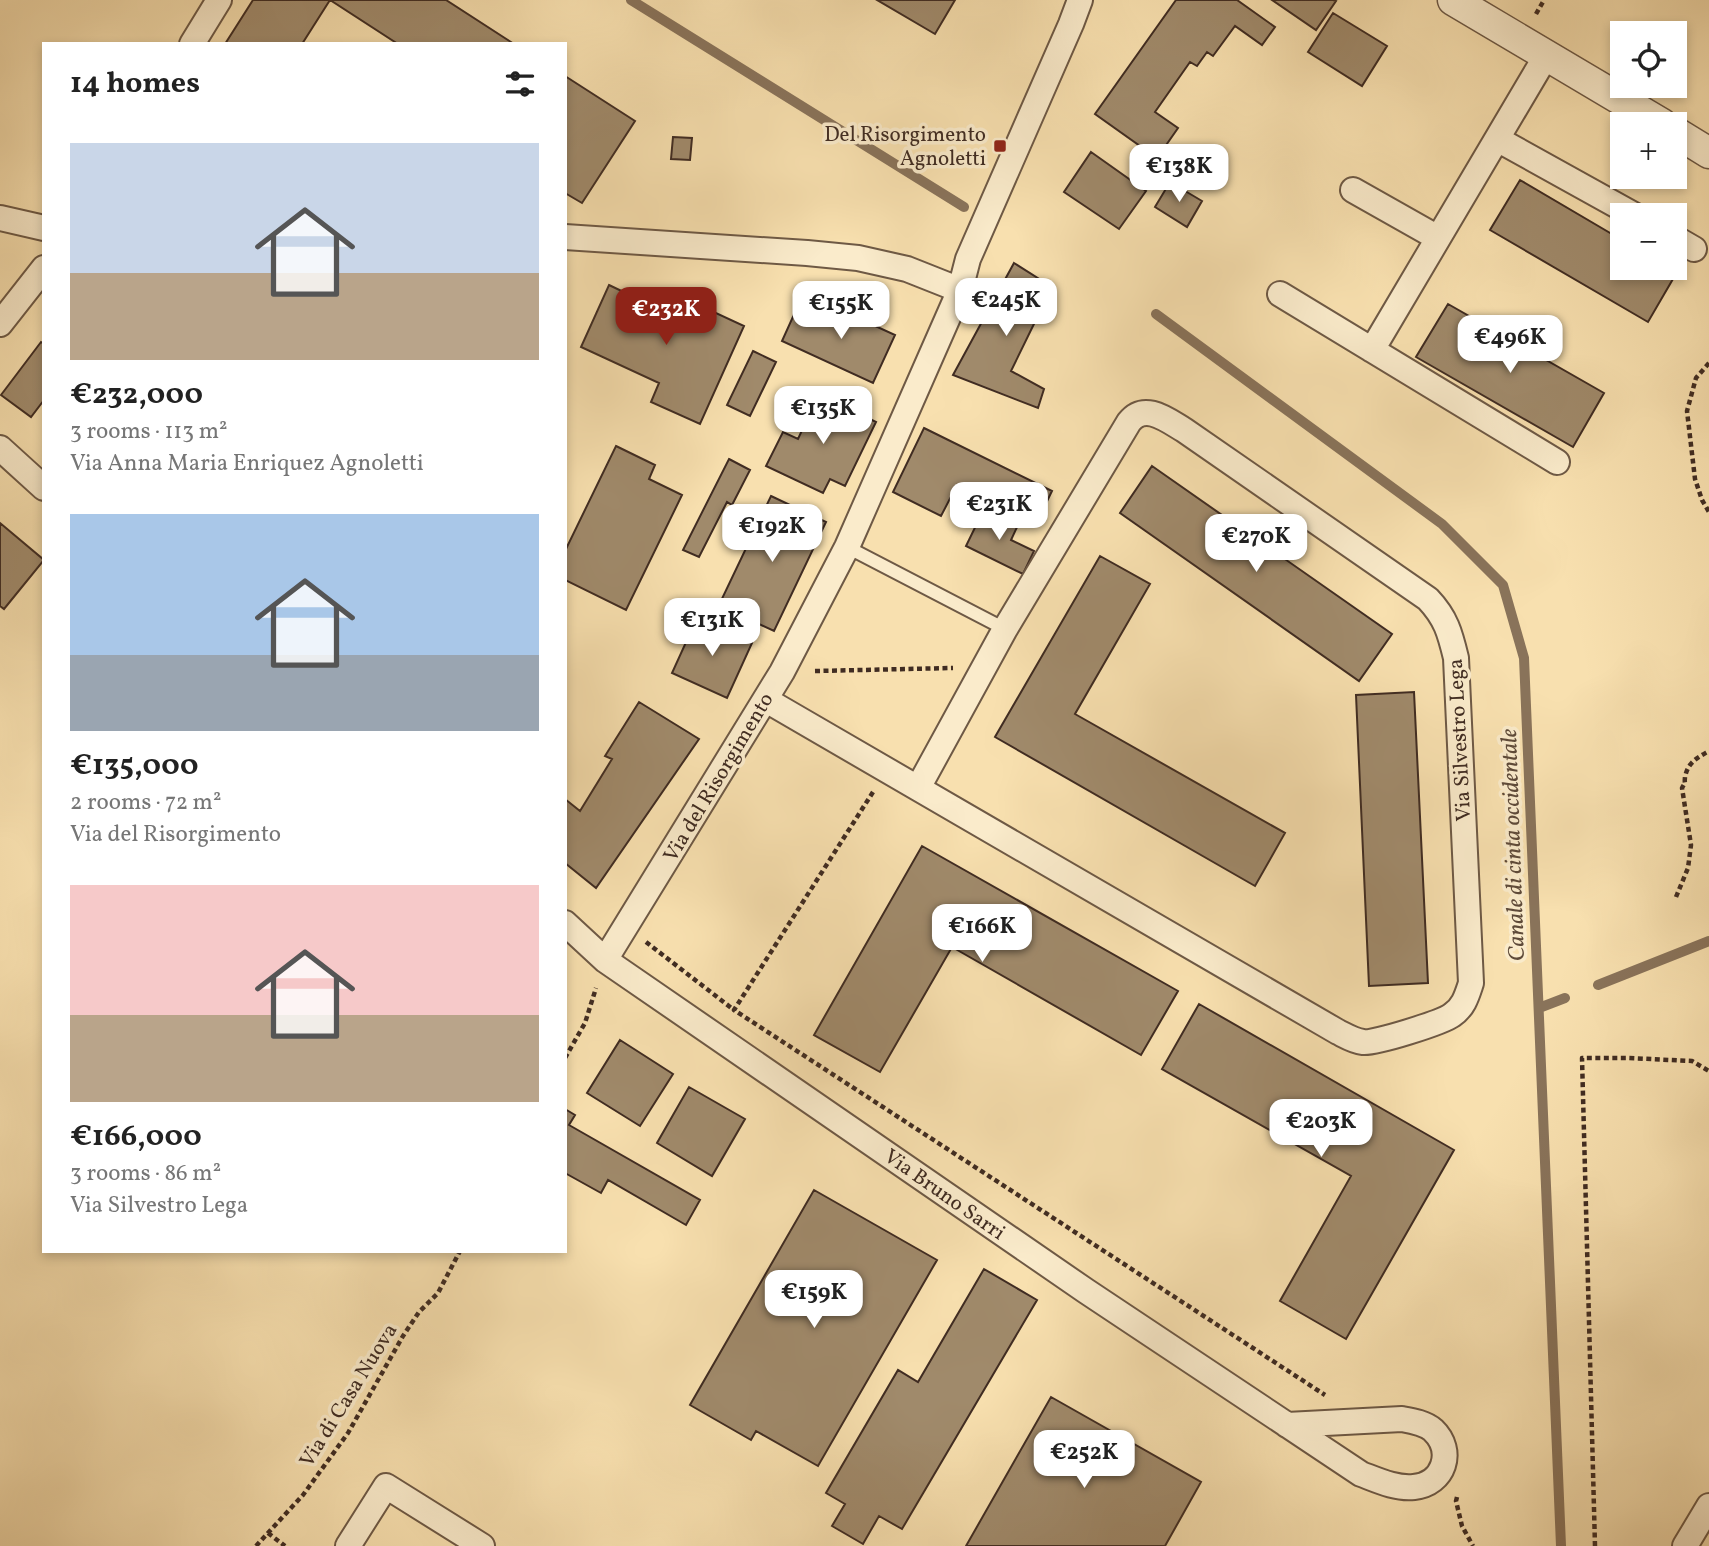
<!DOCTYPE html>
<meta charset="utf-8">
<style>
body{margin:0;font-family:Vollkorn,serif;background:#f6f6f6;color:#222;height:100vh;display:flex;flex-direction:column;font-size:26px;white-space:nowrap}
*{box-sizing:border-box;margin:0}
p{font-size:23px;color:#767676}
.icon{flex:none;width:38px;height:38px;fill:none;stroke:currentColor;stroke-width:2;stroke-linecap:round;stroke-linejoin:round}
.map{position:relative;flex:1;overflow:hidden}
.panel{position:absolute;left:42px;top:42px;width:525px;height:1211px;display:flex;flex-direction:column;background:#fff;border-radius:0px;box-shadow:0 4px 10px #0003}
.panel>*{flex:none}
.tools{position:absolute;left:1610px;top:21px;display:grid;gap:14px}
.tools a{display:grid;place-items:center;width:77px;height:77px;border-radius:0px;background:#fff;box-shadow:0 4px 10px #0003;font-size:35px}
.price{position:absolute;translate:-50% -60px;padding:0 16px;border-radius:14px;background:#fff;color:#222;font-size:23px;line-height:46px;filter:drop-shadow(0 2px 4px #0008)}
.price::after{content:'';position:absolute;left:50%;top:42px;width:21px;height:16px;margin-left:-10px;background:inherit;clip-path:polygon(0 0,100% 0,50% 100%)}
.price.selected{background:#8f2418;color:#fff}
ul{padding:0;list-style:none}
li{display:grid;align-content:center;gap:14px;height:371px;padding:0 28px}
li span{display:grid;place-items:center;height:217px;border-radius:0px;color:#555}
li>.icon{margin-inline-start:auto}
span .icon{width:126px;height:126px;fill:#fffc;stroke-width:1}
li b{font-size:30px}
h2{display:flex;justify-content:space-between;align-items:center;height:84px;padding:0 28px;font-size:30px}
.map>svg:first-child{display:block}
</style>
<div class="map">
<svg width="1709" height="1546" viewBox="0 0 1709 1546">
<rect width="100%" height="100%" fill="#f8e0af"/>
<filter id="stains"><feTurbulence type="fractalNoise" baseFrequency=".00286" numOctaves="4"/><feColorMatrix values="0 0 0 0 .2 0 0 0 0 .09 0 0 0 0 .02 0 0 0 .5 -.17"/></filter>
<radialGradient id="worn" r=".72"><stop offset=".6" stop-color="#630" stop-opacity="0"/><stop offset="1" stop-color="#630" stop-opacity=".3"/></radialGradient>
<g fill="none" stroke-linecap="round" stroke-linejoin="round">
<!-- stream -->
<path stroke="#89735a" stroke-width="10" d="M631 0 964 207
M1156 314 1442 524 1503 585 1524 658 1561 1546
M1598 985 1709 941
M1539 1008 1565 998"/>
</g>
<!-- building -->
<path fill="#a08a6b" stroke="#402c22" stroke-width="2" d="M253 0H446L514 44H398L330 0 302 44H225Z
M877 0H955L935 34Z
M1176 0H1237L1275 27 1262 45 1235 26 1213 56 1207 52 1197 66 1190 62 1155 112 1178 128 1157 158 1095 114Z
M1272 0H1333L1336 1 1316 30Z
M1333 13 1387 46 1362 86 1308 52Z
M565 76 635 121 582 203 565 193Z
M673 137 692 138 690 160 671 159Z
M1091 152 1146 191 1119 229 1064 192Z
M1520 180 1622 240V268H1670L1677 272 1648 322 1490 230Z
M1170 182 1202 201 1187 227 1155 207Z
M1014 263 1052 287 1011 371 1044 389 1038 408 953 375Z
M609 285 636 298 638 293 682 312 688 300 744 326 700 424 651 402 659 383 581 347Z
M823 302 895 335 873 383 782 341 796 310 815 319Z
M1448 304 1604 393 1573 447 1416 357Z
M41 342 44 344V400L31 417 1 395Z
M753 351 776 362 750 416 727 405Z
M819 394 876 422 845 486 830 479 823 493 766 466 783 432 798 439Z
M924 428 1052 491 1036 524 957 485 941 516 893 492Z
M616 446 655 465 649 479 682 495 626 610 565 580V551Z
M729 459 750 470 732 505 727 502 699 557 683 550Z
M1152 466 1392 634 1359 681 1120 513Z
M771 496 826 522 774 631 719 605Z
M984 509 1018 525 1011 540 1034 551 1023 574 966 546Z
M0 523 44 560 4 609 0 606Z
M1100 556 1150 584 1075 714 1285 833 1255 886 995 737Z
M697 618 752 643 727 698 672 673Z
M1414 692 1428 983 1369 986 1356 695Z
M639 702 699 739 596 888 565 863V799L580 811 612 759 605 756Z
M922 846 1178 991 1141 1055 952 947 880 1072 814 1035Z
M1199 1004 1454 1150 1346 1339 1280 1301 1351 1176 1162 1069Z
M620 1040 673 1074 640 1126 587 1093Z
M689 1087 745 1119 712 1176 657 1143Z
M565 1109 575 1115 569 1125 700 1200 686 1225 608 1180 601 1193 565 1173Z
M814 1190 937 1260 818 1466 756 1431 751 1440 690 1405Z
M984 1269 1037 1300 902 1529 879 1516 863 1544 832 1526 845 1504 826 1493 898 1370 918 1382Z
M1051 1397 1201 1482 1165 1546H966Z"/>
<g fill="none" stroke-linecap="round" stroke-linejoin="round">
<defs>
<path id="service" d="M847 547 1005 629"/>
<path id="minor" d="M192 44 219 0
M1497 139 1634 215
M1353 190 1438 238
M0 218 44 228
M565 237 807 253 858 258 907 269 960 290
M1675 238 1694 249
M1280 294 1557 462
M0 324 44 268
M1372 350 1546 56
M0 448 44 488
M766 700 1338 1032C1346 1036 1354 1041 1363 1042 1374 1044 1443 1022 1452 1015 1464 1007 1467 995 1471 983L1456 658C1450 633 1446 618 1428 599L1184 430C1167 420 1145 402 1129 422L1005 629 918 788
M565 923 605 960 1086 1291 1361 1474C1377 1480 1396 1489 1414 1487 1444 1484 1455 1451 1433 1430 1425 1423 1413 1421 1402 1419L1287 1425
M605 960 782 672 847 547 960 290 968 259 1071 24 1080 0
M348 1546 386 1486 482 1546
M1685 1546 1709 1506"/>
<path id="tertiary" d="M1453 0 1662 124
M1675 132 1709 153"/>
</defs>
<!-- service casing -->
<use href="#service" stroke="#6e5945" stroke-width="16"/>
<!-- minor casing -->
<use href="#minor" stroke="#6e5945" stroke-width="28"/>
<!-- tertiary casing -->
<use href="#tertiary" stroke="#6e5945" stroke-width="33"/>
<!-- path -->
<path stroke="#402c22" stroke-width="4.5" stroke-dasharray="5 3.5" stroke-linecap="butt" d="M1536 14 1544 0
M1709 363 1696 378 1687 411 1695 479 1702 500 1709 512
M815 671 953 668
M873 792 734 1010 1325 1395
M1676 897 1688 868 1691 845 1682 788C1687 779 1684 787 1685 777 1688 762 1697 758 1709 751
M646 942 734 1010
M565 1058 585 1023 596 988
M1457 1497 1456 1501 1462 1526 1473 1546
M268 1533 285 1546
M256 1546 303 1495 348 1433 403 1336 419 1312 438 1293 460 1251
M1595 1546 1582 1058H1628L1692 1061 1709 1071"/>
<!-- service -->
<use href="#service" stroke="#faebcb" stroke-width="12"/>
<!-- minor -->
<use href="#minor" stroke="#faebcb" stroke-width="24"/>
<!-- tertiary -->
<use href="#tertiary" stroke="#faebcb" stroke-width="30"/>
</g>
<!-- markers -->
<rect fill="#8f2418" stroke="#faebcb" stroke-width="2.5" x="993" y="139" width="14" height="14" rx="3.5"/>
<g text-anchor="middle" stroke-width="7" stroke-linejoin="round" paint-order="stroke">
<!-- poi labels -->
<g font-size="21" fill="#402c22" stroke="#faebcb" text-anchor="end">
<text x="986" y="141">Del Risorgimento<tspan x="986" dy="24">Agnoletti</tspan></text>
</g>
<!-- street labels -->
<g font-size="21" fill="#402c22" stroke="#faebcb">
<text transform="translate(1459 740) rotate(-93)" y="7">Via Silvestro Lega</text>
<text transform="translate(718 777) rotate(-59)" y="7">Via del Risorgimento</text>
<text transform="translate(945 1194) rotate(35)" y="7">Via Bruno Sarri</text>
<text transform="translate(348 1395) rotate(-58)" y="7">Via di Casa Nuova</text>
</g>
<!-- water labels -->
<g font-size="23" font-style="italic" fill="#5e4a39" stroke="#faebcb">
<text transform="translate(1512 845) rotate(-92)" y="8">Canale di cinta occidentale</text>
</g>
</g>
<rect width="100%" height="100%" filter="url(#stains)"/>
<rect width="100%" height="100%" fill="url(#worn)"/>
</svg>
<div class="tools">
<a><svg class="icon" aria-label="locate" viewBox="0 0 24 24"><circle cx="12" cy="12" r="6"/><path d="M12 2v4M12 18v4M2 12h4M18 12h4"/></svg></a>
<a>+</a>
<a>−</a>
</div>
<b class="price" style="left:1179px;top:204px">€138K</b>
<b class="price" style="left:1006px;top:338px">€245K</b>
<b class="price" style="left:841px;top:341px">€155K</b>
<b class="price selected" style="left:666px;top:347px">€232K</b>
<b class="price" style="left:1510px;top:375px">€496K</b>
<b class="price" style="left:823px;top:446px">€135K</b>
<b class="price" style="left:999px;top:542px">€231K</b>
<b class="price" style="left:772px;top:564px">€192K</b>
<b class="price" style="left:1256px;top:574px">€270K</b>
<b class="price" style="left:712px;top:658px">€131K</b>
<b class="price" style="left:982px;top:964px">€166K</b>
<b class="price" style="left:1321px;top:1159px">€203K</b>
<b class="price" style="left:814px;top:1330px">€159K</b>
<b class="price" style="left:1084px;top:1490px">€252K</b>
<section class="panel">
<h2>14 homes<svg class="icon" aria-label="filters" viewBox="0 0 24 24"><path d="M4 7h16M4 17h16"/><circle cx="9" cy="7" r="2"/><circle cx="15" cy="17" r="2"/></svg></h2>
<ul>
<li><span style="background:linear-gradient(#c9d6e8 60%,#b9a48a 0)"><svg class="icon" aria-label="home" viewBox="0 0 24 24"><path d="M3 11l9-7 9 7M6 9v11h12V9"/></svg></span><div><b>€232,000</b><p>3 rooms · 113 m²</p><p>Via Anna Maria Enriquez Agnoletti</p></div></li>
<li><span style="background:linear-gradient(#a9c7e8 65%,#9aa5b1 0)"><svg class="icon" aria-label="home" viewBox="0 0 24 24"><path d="M3 11l9-7 9 7M6 9v11h12V9"/></svg></span><div><b>€135,000</b><p>2 rooms · 72 m²</p><p>Via del Risorgimento</p></div></li>
<li><span style="background:linear-gradient(#f6c9c9 60%,#b9a48a 0)"><svg class="icon" aria-label="home" viewBox="0 0 24 24"><path d="M3 11l9-7 9 7M6 9v11h12V9"/></svg></span><div><b>€166,000</b><p>3 rooms · 86 m²</p><p>Via Silvestro Lega</p></div></li>
</ul>
</section>
</div>
